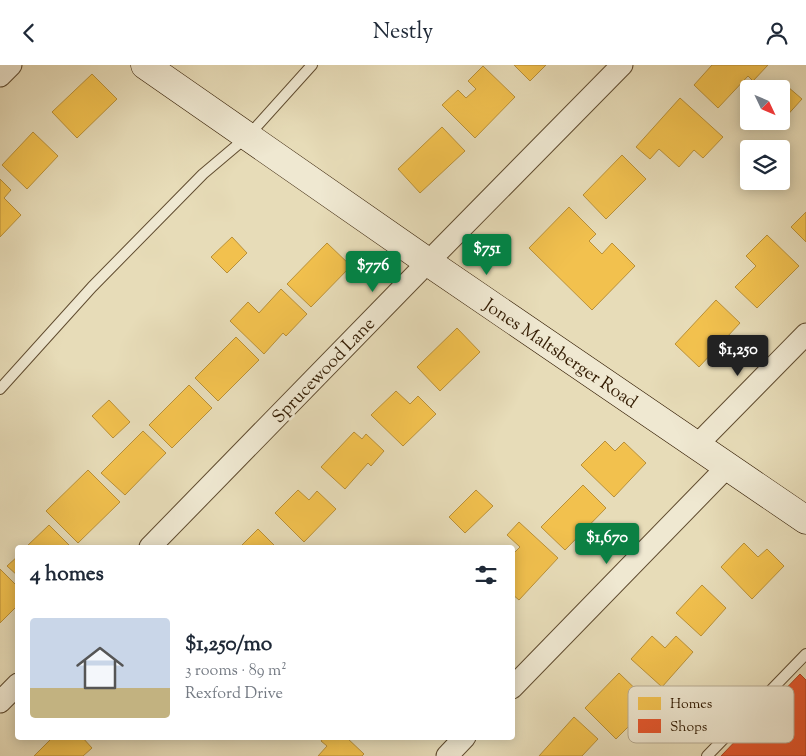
<!DOCTYPE html>
<meta charset="utf-8">
<style>
body{margin:0;font-family:"Sorts Mill Goudy",serif;background:#f6f6f7;color:#1f2937;height:100vh;display:flex;flex-direction:column;font-size:19px;white-space:nowrap}
*{box-sizing:border-box;margin:0}
p{font-size:16px;color:#747a83}
.icon{flex:none;width:28px;height:28px;fill:none;stroke:currentColor;stroke-width:2;stroke-linecap:round;stroke-linejoin:round}
.map{position:relative;flex:1;overflow:hidden}
.details{position:absolute;left:15px;top:480px;width:500px;height:195px;display:flex;flex-direction:column;background:#fff;border-radius:5px;box-shadow:0 2px 12px #0003}
.details>*{flex:none}
.needle{width:32px;rotate:134deg}
.tools{position:absolute;left:740px;top:15px;display:grid;gap:10px}
.tools a{display:grid;place-items:center;width:50px;height:50px;border-radius:5px;background:#fff;box-shadow:0 2px 12px #0003;font-size:25px}
.price{position:absolute;translate:-50% -42px;padding:0 11px;border-radius:5px;background:#0b8043;color:#fff;font-size:16px;line-height:32px;filter:drop-shadow(0 1px 2px #0008)}
.price::after{content:'';position:absolute;left:50%;top:30px;width:15px;height:11px;margin-left:-8px;background:inherit;clip-path:polygon(0 0,100% 0,50% 100%)}
.price.on{background:#222;color:#fff}
ul{padding:0;list-style:none}
li{display:flex;align-items:center;gap:15px;height:125px;padding:0 15px}
li span{display:grid;place-items:center;flex:none;width:140px;height:100px;border-radius:5px;color:#555}
li>.icon{margin-inline-start:auto}
span .icon{width:60px;height:60px;fill:#fffc;stroke-width:1}
li b{font-size:21px}
h2{display:flex;justify-content:space-between;align-items:center;height:60px;padding:0 15px;font-size:21px}
header{display:flex;justify-content:space-between;align-items:center;height:65px;padding:0 15px;background:#fff;font-size:22px;font-weight:600}
.map>svg:first-child{display:block}
</style>
<header><svg class="icon" aria-label="back" viewBox="0 0 24 24"><path d="M15 5l-7 7 7 7"/></svg>Nestly<svg class="icon" aria-label="person" viewBox="0 0 24 24"><circle cx="12" cy="8" r="4"/><path d="M4 21q1-7 8-7t8 7"/></svg></header>
<div class="map">
<svg width="806" height="691" viewBox="0 0 806 691">
<rect width="100%" height="100%" fill="#e7dcb8"/>
<filter id="stains"><feTurbulence type="fractalNoise" baseFrequency=".004" numOctaves="4"/><feColorMatrix values="0 0 0 0 .2 0 0 0 0 .09 0 0 0 0 .02 0 0 0 .5 -.17"/></filter>
<radialGradient id="worn" r=".72"><stop offset=".6" stop-color="#630" stop-opacity="0"/><stop offset="1" stop-color="#630" stop-opacity=".3"/></radialGradient>
<!-- homes -->
<path fill="#f2c14e" stroke="#b99038" d="M514 0H546L530 16Z
M712 0H768L753 16 748 11 718 43 694 20Z
M483 1 515 32 475 73 442 40 458 25 466 33 476 24 468 16Z
M92 9 117 34 77 73 52 47Z
M781 16 802 34 783 55 781 53V24H774Z
M680 33 723 72 703 93 694 85 679 102 659 84 650 94 636 82Z
M442 62 465 86 420 128 398 104Z
M33 67 58 91 27 124 2 100Z
M622 90 646 114 606 154 583 130Z
M0 114 11 125 4 133 21 150 0 172Z
M569 142 596 169 589 176 602 189 612 178 635 201 592 245 529 183Z
M806 147V177L791 162Z
M767 170 799 201 757 243 735 222 756 201 746 191Z
M232 172 247 188 227 208 211 192Z
M327 178 351 201 311 242 287 219Z
M281 224 307 249 286 271 283 268 264 289 230 256 248 237 259 248Z
M716 235 740 258 699 302 675 279Z
M457 263 480 287 440 326 417 302Z
M236 272 259 295 218 336 195 313Z
M189 320 212 343 172 383 149 360Z
M396 326 410 339 418 331 436 349 403 381 371 350Z
M109 335 130 357 113 373 92 351Z
M143 366 166 388 125 430 101 408Z
M354 367 362 374 366 369 384 386 371 401 368 398 345 424 321 402Z
M605 376 615 386 624 377 646 398 614 432 581 400Z
M88 405 120 437 78 478 46 446Z
M583 420 606 443 565 485 541 462Z
M298 425 309 435 317 426 336 444 304 477 275 448Z
M476 425 493 441 465 468 449 452Z
M519 457 558 493 519 535 512 529V490L520 482 507 470Z
M49 460 71 482H26Z
M258 464 276 482H240Z
M744 478 758 492 767 484 784 501 752 534 721 502Z
M18 491V511L7 501Z
M0 504 18 522V540L0 558Z
M702 520 726 543 701 571 676 548Z
M652 571 665 583 676 571 693 587 662 622 631 594Z
M619 608 651 639 616 674 585 643Z
M574 652 598 674 582 691H539Z
M50 672H82L92 683 83 691H34L51 674Z
M324 672H346L364 689 362 691H318L327 681 321 676Z"/>
<!-- shops -->
<path fill="#e4572e" stroke="#af4521" d="M800 609 806 615V691H721Z"/>
<g fill="none" stroke-linecap="round" stroke-linejoin="round">
<defs>
<path id="lane" d="M0 324 92 222 203 109 248 71 312 0
M707 691 806 589"/>
<path id="street" d="M0 11 11 0
M696 381 806 269
M150 482 428 197 622 0
M512 623 728 401
M0 637 18 619
M447 691 465 672"/>
<path id="secondary" d="M145 0 428 197 806 455"/>
</defs>
<!-- lane casing -->
<use href="#lane" stroke="#604c30" stroke-width="12"/>
<!-- street casing -->
<use href="#street" stroke="#604c30" stroke-width="23"/>
<!-- secondary casing -->
<use href="#secondary" stroke="#331c03" stroke-width="29"/>
<!-- lane -->
<use href="#lane" stroke="#efe8d1" stroke-width="10"/>
<!-- street -->
<use href="#street" stroke="#efe8d1" stroke-width="21"/>
<!-- secondary -->
<use href="#secondary" stroke="#efe8d1" stroke-width="28"/>
</g>
<g text-anchor="middle" stroke-width="5" stroke-linejoin="round" paint-order="stroke">
<!-- street labels -->
<g font-size="18" fill="#331c03" stroke="#efe8d1">
<text transform="translate(561 288) rotate(34)" y="6">Jones Maltsberger Road</text>
<text transform="translate(323 305) rotate(-46)" y="6">Sprucewood Lane</text>
</g>
</g>
<!-- legend -->
<rect x="628" y="621" width="166" height="57" rx="8" fill="#efe8d1" stroke="#b7ab93" stroke-width="1"/>
<rect x="638" y="632" width="23" height="13" fill="#f2c14e"/>
<rect x="638" y="654" width="23" height="14" fill="#e4572e"/>
<g font-size="14" fill="#331c03">
<text x="670" y="643">Homes</text>
<text x="670" y="666">Shops</text>
</g>
<rect width="100%" height="100%" filter="url(#stains)"/>
<rect width="100%" height="100%" fill="url(#worn)"/>
</svg>
<div class="tools">
<a><svg class="needle" viewBox="-14 -14 28 28"><path d="M0-13l5 13h-10z" fill="#e53935"/><path d="M0 13l5-13h-10z" fill="#747a83"/></svg></a>
<a><svg class="icon" aria-label="layers" viewBox="0 0 24 24"><path d="M12 4l9 5-9 5-9-5zM3 14l9 5 9-5"/></svg></a>
</div>
<b class="price" style="left:487px;top:211px">$751</b>
<b class="price" style="left:373px;top:228px">$776</b>
<b class="price on" style="left:738px;top:312px">$1,250</b>
<b class="price" style="left:607px;top:500px">$1,670</b>
<section class="details">
<h2>4 homes<svg class="icon" aria-label="filters" viewBox="0 0 24 24"><path d="M4 7h16M4 17h16"/><circle cx="9" cy="7" r="2"/><circle cx="15" cy="17" r="2"/></svg></h2>
<ul>
<li><span style="background:linear-gradient(#c9d6e8 70%,#c2b280 0)"><svg class="icon" aria-label="home" viewBox="0 0 24 24"><path d="M3 11l9-7 9 7M6 9v11h12V9"/></svg></span><div><b>$1,250/mo</b><p>3 rooms · 89 m²</p><p>Rexford Drive</p></div></li>
</ul>
</section>
</div>
